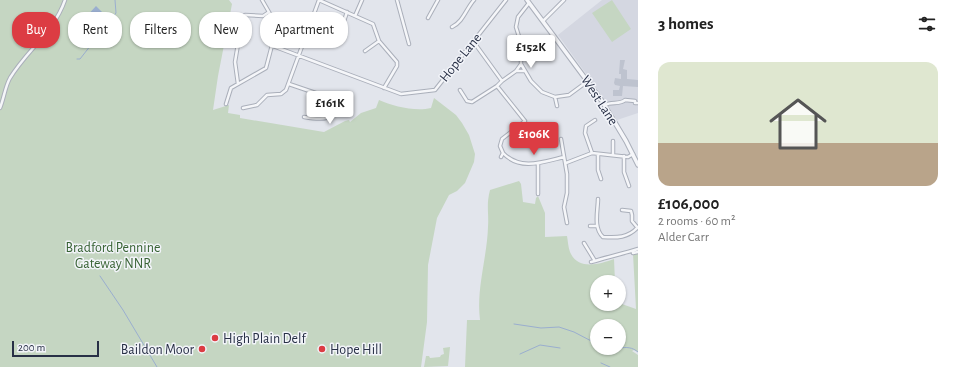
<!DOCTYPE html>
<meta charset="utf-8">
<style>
body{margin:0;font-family:"Alegreya Sans",sans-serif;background:#f6f6f6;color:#222;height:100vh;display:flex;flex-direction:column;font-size:15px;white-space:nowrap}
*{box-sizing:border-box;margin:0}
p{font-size:13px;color:#767676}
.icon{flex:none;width:22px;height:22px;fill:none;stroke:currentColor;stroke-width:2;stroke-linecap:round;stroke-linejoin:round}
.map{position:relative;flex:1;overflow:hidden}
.panel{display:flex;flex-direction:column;background:#fff;width:320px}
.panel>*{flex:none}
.top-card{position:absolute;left:12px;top:12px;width:380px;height:36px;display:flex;gap:8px}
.fabs{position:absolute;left:590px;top:275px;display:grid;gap:8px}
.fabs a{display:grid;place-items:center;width:36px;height:36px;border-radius:50%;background:#fff;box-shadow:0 1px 3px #0004;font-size:20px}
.scale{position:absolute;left:12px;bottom:10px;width:87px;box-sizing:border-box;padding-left:4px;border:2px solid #283046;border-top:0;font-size:11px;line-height:14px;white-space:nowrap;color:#283046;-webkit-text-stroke:3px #f2f4f9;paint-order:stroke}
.price{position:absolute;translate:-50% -34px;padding:0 9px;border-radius:4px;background:#fff;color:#222;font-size:13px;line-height:26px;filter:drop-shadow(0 1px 2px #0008)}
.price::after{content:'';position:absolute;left:50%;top:24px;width:12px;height:9px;margin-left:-6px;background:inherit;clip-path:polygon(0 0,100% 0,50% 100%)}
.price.on{background:#dc3c43;color:#fff}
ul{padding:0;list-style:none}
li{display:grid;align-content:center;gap:8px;height:212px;padding:0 20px}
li+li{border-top:1px solid #e0e0e0}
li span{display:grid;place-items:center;height:124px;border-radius:12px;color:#555}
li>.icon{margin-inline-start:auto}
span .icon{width:72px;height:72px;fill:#fffc;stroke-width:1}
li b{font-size:17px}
h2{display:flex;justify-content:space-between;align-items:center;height:48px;padding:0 20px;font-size:17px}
.pill{padding:0 14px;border-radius:16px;background:#fff;box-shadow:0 1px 3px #0004;font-size:14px;line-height:36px}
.pill.on{background:#dc3c43;color:#fff}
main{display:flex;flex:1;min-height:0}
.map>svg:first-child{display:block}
</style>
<main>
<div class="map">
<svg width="638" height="367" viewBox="0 0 638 367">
<rect width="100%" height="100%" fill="#e2e5ec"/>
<!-- built -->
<path fill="#d4d7e1" d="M602 0H638V113L617 120 605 100 558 35Z"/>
<!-- green -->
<path fill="#c5d6c2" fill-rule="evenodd" d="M0 0H229L232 4 218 76 213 110 229 105 228 113 240 115V118L324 132 345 121 349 120 350 122 361 113 376 108 379 100C393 106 415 112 431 108L434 98 456 115 462 123 469 135 475 154 474 162 465 183 457 191 449 195 437 218 428 265 427 322 421 367H0Z
M612 0 631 29 612 42 592 13Z
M519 181 521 184 523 202 535 204 536 198 538 196 545 213V237L567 236C568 241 568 247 570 252 578 271 600 264 614 259L615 282H597V304L619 303 636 309 633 254 638 253V352L634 350 632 351 638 355V367H465L467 320H480C476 289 487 258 488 227 489 213 486 205 490 190ZM597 326H619V348H597Z
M450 347 448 366 424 367 426 356H429L430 358 440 357 441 355 444 354 443 348Z"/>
<!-- water -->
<path fill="#9aaecf" d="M96 6 105 15 95 26 85 18Z"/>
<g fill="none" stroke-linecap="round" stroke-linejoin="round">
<!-- stream -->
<path stroke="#9aaecf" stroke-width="1" d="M77 59H80L116 13 115 0
M100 276 123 310 157 367
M514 324 541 328 559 327 574 332 597 344
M619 348C627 347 632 347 638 352
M520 354 540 345 560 348
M601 363 610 367"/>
</g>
<!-- building -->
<path fill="#bec3cf" d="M620 60H625L623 69 627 70V79L638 80V87L623 86 622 96H613V90H619L620 86 615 85 614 83 615 78 621 79V74H619Z"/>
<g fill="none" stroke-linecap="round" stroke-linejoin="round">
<defs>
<path id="minor" d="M319 0 373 24 379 41 397 62V66L384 88
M397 0 409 44
M529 3 518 17 516 27 521 43V64L531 81 542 92 555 97 569 95 588 81
M245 15 263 16 269 12
M355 16 362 0
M428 18 438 0
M543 21 564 0
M452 27C463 22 466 9 474 0
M341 30 347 12
M473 41 502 81 497 86 525 121 502 139 500 146 503 153 501 157
M273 46 401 94 435 90 506 0
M365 51 379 41
M521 64 516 71H524
M502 81 516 71
M238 84 235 62 239 38 248 39
M289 84 342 102C333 121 323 120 304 117
M460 90 467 101 472 102 497 86
M555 97 557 106
M226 104 231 88 266 68 277 26 262 0
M340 105 344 109 350 110
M605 105C611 101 620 105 625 100L635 101V103H638
M0 108C4 98 5 87 10 78 27 50 54 32 65 0
M243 108 257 105 267 95 281 94 286 90 319 0
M561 139 567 174V193L564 207 567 223
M503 153C520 171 543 162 564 157
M592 153 585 133 586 126 595 120
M598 154V170L601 179
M613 155V141
M624 156V172L629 186
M566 163 592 153 628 157 633 154
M538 194V163
M598 199C598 210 593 228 603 237 617 238 628 238 638 227
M622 210 631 211 632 215V221L637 227
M590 226H597
M584 243 595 261C610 256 623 254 638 249
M633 253 638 252
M591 262 595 261"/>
<path id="tertiary" d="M527 0 602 101 626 141 638 165"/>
</defs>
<!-- minor casing -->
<use href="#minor" stroke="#aaafba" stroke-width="4.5"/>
<!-- tertiary casing -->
<use href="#tertiary" stroke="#aaafba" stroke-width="5.5"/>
<!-- minor -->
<use href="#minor" stroke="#f5f6f9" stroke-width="2.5"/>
<!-- tertiary -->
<use href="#tertiary" stroke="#f5f6f9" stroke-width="3.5"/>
</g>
<!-- markers -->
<g fill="#dc3c43" stroke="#f2f4f9" stroke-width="1.5">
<circle cx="215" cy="338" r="4"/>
<circle cx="202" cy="349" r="4"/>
<circle cx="322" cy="349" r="4"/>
</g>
<g text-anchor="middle" stroke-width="3" stroke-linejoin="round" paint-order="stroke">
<!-- street labels -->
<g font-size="14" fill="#283046" stroke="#f2f4f9">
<text transform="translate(460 57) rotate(-51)" y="5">Hope Lane</text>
<text transform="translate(600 100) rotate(57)" y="5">West Lane</text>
</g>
<!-- park labels -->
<g font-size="14" fill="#386334" stroke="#f2f4f9">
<text x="113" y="252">Bradford Pennine<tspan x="113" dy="16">Gateway NNR</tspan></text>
</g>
<!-- poi labels -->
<g font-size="14" fill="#283046" stroke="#f2f4f9" text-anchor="start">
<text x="223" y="343">High Plain Delf</text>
<text x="194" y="354" text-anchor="end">Baildon Moor</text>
<text x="330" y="354">Hope Hill</text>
</g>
</g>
</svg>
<div class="fabs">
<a>+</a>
<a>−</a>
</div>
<div class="scale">200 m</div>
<b class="price" style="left:531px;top:69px">£152K</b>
<b class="price" style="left:330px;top:125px">£161K</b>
<b class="price on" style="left:534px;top:156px">£106K</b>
<div class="top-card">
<a class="pill on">Buy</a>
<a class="pill">Rent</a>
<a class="pill">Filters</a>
<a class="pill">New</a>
<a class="pill">Apartment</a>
</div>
</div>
<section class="panel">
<h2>3 homes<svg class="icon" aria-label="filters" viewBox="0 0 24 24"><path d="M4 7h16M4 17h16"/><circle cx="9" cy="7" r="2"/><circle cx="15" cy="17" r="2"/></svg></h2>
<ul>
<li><span style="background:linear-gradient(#dfe7d0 65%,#b9a48a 0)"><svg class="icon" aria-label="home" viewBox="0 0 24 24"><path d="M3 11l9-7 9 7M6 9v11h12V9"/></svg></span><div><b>£106,000</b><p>2 rooms · 60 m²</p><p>Alder Carr</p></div></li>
</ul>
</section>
</main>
